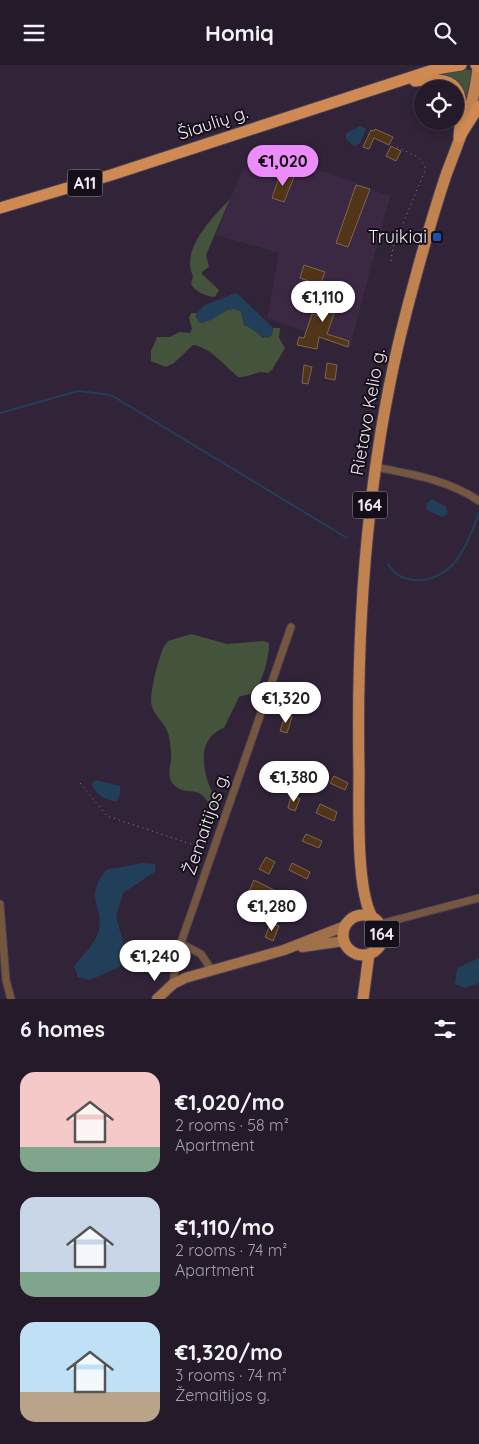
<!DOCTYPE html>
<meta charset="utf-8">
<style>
body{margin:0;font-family:Quicksand,sans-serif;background:#2d2332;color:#f1f3f6;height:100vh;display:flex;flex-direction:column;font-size:19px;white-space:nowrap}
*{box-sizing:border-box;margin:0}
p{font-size:16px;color:#a3a1a8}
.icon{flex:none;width:28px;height:28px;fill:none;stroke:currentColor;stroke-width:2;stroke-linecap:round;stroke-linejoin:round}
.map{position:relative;height:934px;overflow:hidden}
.side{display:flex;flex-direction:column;background:#251a2a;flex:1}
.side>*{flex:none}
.buttons{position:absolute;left:414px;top:15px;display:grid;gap:10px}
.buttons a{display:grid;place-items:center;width:50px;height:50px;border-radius:50%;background:#251a2a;box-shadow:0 2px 8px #0003,0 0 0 1px #423847;font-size:25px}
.price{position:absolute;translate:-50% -42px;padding:0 11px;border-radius:18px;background:#fff;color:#222;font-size:16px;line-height:32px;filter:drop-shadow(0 1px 2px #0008)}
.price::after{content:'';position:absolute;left:50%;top:30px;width:15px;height:11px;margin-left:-8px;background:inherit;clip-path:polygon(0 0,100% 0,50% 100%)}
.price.on{background:#ec8cfa;color:#111}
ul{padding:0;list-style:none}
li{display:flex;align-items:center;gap:15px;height:125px;padding:0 20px}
li span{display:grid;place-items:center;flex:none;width:140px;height:100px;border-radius:15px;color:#555}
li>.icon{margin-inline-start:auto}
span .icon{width:60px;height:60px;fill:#fffc;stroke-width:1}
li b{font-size:21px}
h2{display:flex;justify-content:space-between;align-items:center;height:60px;padding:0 20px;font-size:21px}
header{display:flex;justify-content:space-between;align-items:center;height:65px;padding:0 20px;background:#251a2a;font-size:22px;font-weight:800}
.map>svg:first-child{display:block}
</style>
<header><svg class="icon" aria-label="menu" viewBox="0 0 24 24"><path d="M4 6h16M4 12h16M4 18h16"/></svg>Homiq<svg class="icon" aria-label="search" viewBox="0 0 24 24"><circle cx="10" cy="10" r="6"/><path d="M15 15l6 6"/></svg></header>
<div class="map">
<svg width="479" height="934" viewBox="0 0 479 934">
<rect width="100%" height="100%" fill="#312338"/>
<!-- built -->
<path fill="#3b2843" d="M246 102H253L263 109 279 102 311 104 329 108 390 131 350 282 267 253 279 188 216 170 239 112Z"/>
<!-- green -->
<path fill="#44533c" d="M462 4 471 5 472 8 466 34C461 21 452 13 439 10Z
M230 134 206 190 209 202 202 207V209L219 225 215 232C207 232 194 226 191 219L193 211C180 184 213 152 230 134Z
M231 243 241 246 244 260 251 262 263 273 273 266V263H280L279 273 285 283 272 305 268 308C256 305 249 313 238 312 225 301 210 282 193 280L174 298 166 302 151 296V286L157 272H170L179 267 190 268 192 264 189 253 191 248H197L196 252 202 258Z
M191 569 227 579 263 576 269 578C270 589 262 620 254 627 250 630 243 630 239 632L224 663C202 671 201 693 207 714 210 725 217 732 216 744L212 745C199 715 188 734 174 720 165 711 172 700 171 691 171 684 170 678 169 672 167 657 151 651 151 635 152 619 157 599 163 583L168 576Z"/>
<!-- water -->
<path fill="#223f5a" d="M361 61 366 64 360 78 354 81 346 74V68Z
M233 229H238L273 263 272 270 268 273C259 272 253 263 244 260L241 246C224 238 214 261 198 257L197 248 205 240Z
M432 434 446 442 448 449 442 452 427 445 426 439Z
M96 715 120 721V728L117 736C106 736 94 729 92 718Z
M142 798 155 799 156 806 123 828 116 852 124 880 123 900 90 915 78 912 74 901C82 891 96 878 99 865 104 838 83 836 106 805Z
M479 893V918L465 923 455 919 457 903Z"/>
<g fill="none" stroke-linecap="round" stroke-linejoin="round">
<!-- stream -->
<path stroke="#223f5a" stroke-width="2" d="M0 348 78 326 111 330 347 473
M388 499C394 509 404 515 417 515 455 515 468 478 479 448"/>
</g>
<!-- building -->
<path fill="#523518" stroke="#7c6550" d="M375 64 393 72 389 80 374 73 369 84 363 82 371 65 374 66Z
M391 81 401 86 396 96 386 91Z
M281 107 294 112 284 137 272 133Z
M356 120 370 124 348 182 336 178Z
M304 200 325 207 320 220 300 213Z
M329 222 342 226 327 269 349 276 348 282 319 272 317 284 297 280 299 272 304 273 312 249 318 251Z
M327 298 337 300 335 315 325 313Z
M304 300 312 302 308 319 302 318Z
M285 650 292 652 287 668 280 666Z
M334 711 348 718 345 725 330 718Z
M291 730 300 734 295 746 288 743Z
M320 739 337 747 334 756 316 748Z
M306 769 322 776 319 783 302 776Z
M266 792 275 797 269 809 259 804Z
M292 798 310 807 307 814 289 805Z
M254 815 294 835 290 842 263 828 261 831 249 826Z
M271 858 279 861 273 876 265 872Z"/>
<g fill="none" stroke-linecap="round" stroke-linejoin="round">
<defs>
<path id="minor" d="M375 402C411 409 449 415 479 436
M0 839 6 915 11 934
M380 859 479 833
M180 878 201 889 211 904
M173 919 177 889 291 562"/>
<path id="secondary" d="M302 882 344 876
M157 934 173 919 185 913 284 885 345 861"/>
<path id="primary" d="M343 870a20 20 0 1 1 40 0a20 20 0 1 1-40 0Z
M372 852C356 823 359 742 359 706 356 552 367 398 406 248 418 202 431 155 446 110 459 75 475 39 478 2
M363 934 369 889"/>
<path id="trunk" d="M476 0 479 2
M415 16C466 9 463 31 459 72
M460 71 479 41
M0 143 111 110 436 4 461 0"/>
</defs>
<!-- minor casing -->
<use href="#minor" stroke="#4c3e52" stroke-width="9"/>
<!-- secondary casing -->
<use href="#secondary" stroke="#4c3e52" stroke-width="12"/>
<!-- primary casing -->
<use href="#primary" stroke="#4c3e52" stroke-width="13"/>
<!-- trunk casing -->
<use href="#trunk" stroke="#4c3e52" stroke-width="13"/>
<!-- path -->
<path stroke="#8c8092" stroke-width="1" stroke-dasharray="1 4" stroke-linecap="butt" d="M391 196 393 182 425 106V101L418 92 397 82
M80 718 107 751 206 784"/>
<!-- minor -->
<use href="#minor" stroke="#75573f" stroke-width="7"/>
<!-- secondary -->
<use href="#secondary" stroke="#9f7049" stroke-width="10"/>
<!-- primary -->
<use href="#primary" stroke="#c0824f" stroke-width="11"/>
<!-- trunk -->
<use href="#trunk" stroke="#ce8a52" stroke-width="11"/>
</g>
<!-- markers -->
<rect fill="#1a4fb4" stroke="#150f19" stroke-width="2" x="432" y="167" width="10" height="10" rx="2.5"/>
<g text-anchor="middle" stroke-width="4" stroke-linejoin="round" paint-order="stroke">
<!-- shield labels -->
<g fill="#150f19" stroke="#aea6b2" stroke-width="1">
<rect x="67.5" y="104.5" width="35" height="27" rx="4"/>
<rect x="352.5" y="426.5" width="35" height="27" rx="4"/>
<rect x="364.5" y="855.5" width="35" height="27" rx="4"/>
</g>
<g font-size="16" font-weight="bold" fill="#efe6f4">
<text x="85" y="124">A11</text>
<text x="370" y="446">164</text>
<text x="382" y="875">164</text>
</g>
<!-- street labels -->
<g font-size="18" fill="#efe6f4" stroke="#150f19">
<text transform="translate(213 58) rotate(-18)" y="6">Šiaulių g.</text>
<text transform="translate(368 347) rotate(-80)" y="6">Rietavo Kelio g.</text>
<text transform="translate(206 759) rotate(-71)" y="6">Žemaitijos g.</text>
</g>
<!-- poi labels -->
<g font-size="18" fill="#efe6f4" stroke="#150f19" text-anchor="end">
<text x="427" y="178">Truikiai</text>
</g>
</g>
</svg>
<div class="buttons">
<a><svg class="icon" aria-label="locate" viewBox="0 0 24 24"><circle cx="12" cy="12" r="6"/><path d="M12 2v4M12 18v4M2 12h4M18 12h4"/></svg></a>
</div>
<b class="price on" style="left:283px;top:122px">€1,020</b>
<b class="price" style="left:323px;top:258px">€1,110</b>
<b class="price" style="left:286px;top:659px">€1,320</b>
<b class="price" style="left:294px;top:738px">€1,380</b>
<b class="price" style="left:272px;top:867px">€1,280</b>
<b class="price" style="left:155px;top:917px">€1,240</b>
</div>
<section class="side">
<h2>6 homes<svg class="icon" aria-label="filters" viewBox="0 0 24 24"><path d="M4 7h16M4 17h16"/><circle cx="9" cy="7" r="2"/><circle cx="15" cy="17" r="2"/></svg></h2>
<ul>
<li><span style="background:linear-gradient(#f6c9c9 75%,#7fa58c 0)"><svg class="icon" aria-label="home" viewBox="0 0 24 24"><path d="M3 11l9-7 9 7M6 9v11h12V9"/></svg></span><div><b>€1,020/mo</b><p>2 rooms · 58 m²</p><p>Apartment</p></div></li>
<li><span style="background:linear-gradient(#c9d6e8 75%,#7fa58c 0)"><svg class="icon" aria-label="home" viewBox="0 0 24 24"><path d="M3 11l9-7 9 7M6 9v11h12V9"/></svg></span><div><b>€1,110/mo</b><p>2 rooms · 74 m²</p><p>Apartment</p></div></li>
<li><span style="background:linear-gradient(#bfe0f5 70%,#b9a48a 0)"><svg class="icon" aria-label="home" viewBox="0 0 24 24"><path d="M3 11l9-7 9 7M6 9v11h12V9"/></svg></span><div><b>€1,320/mo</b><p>3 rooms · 74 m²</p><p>Žemaitijos g.</p></div></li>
</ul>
</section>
